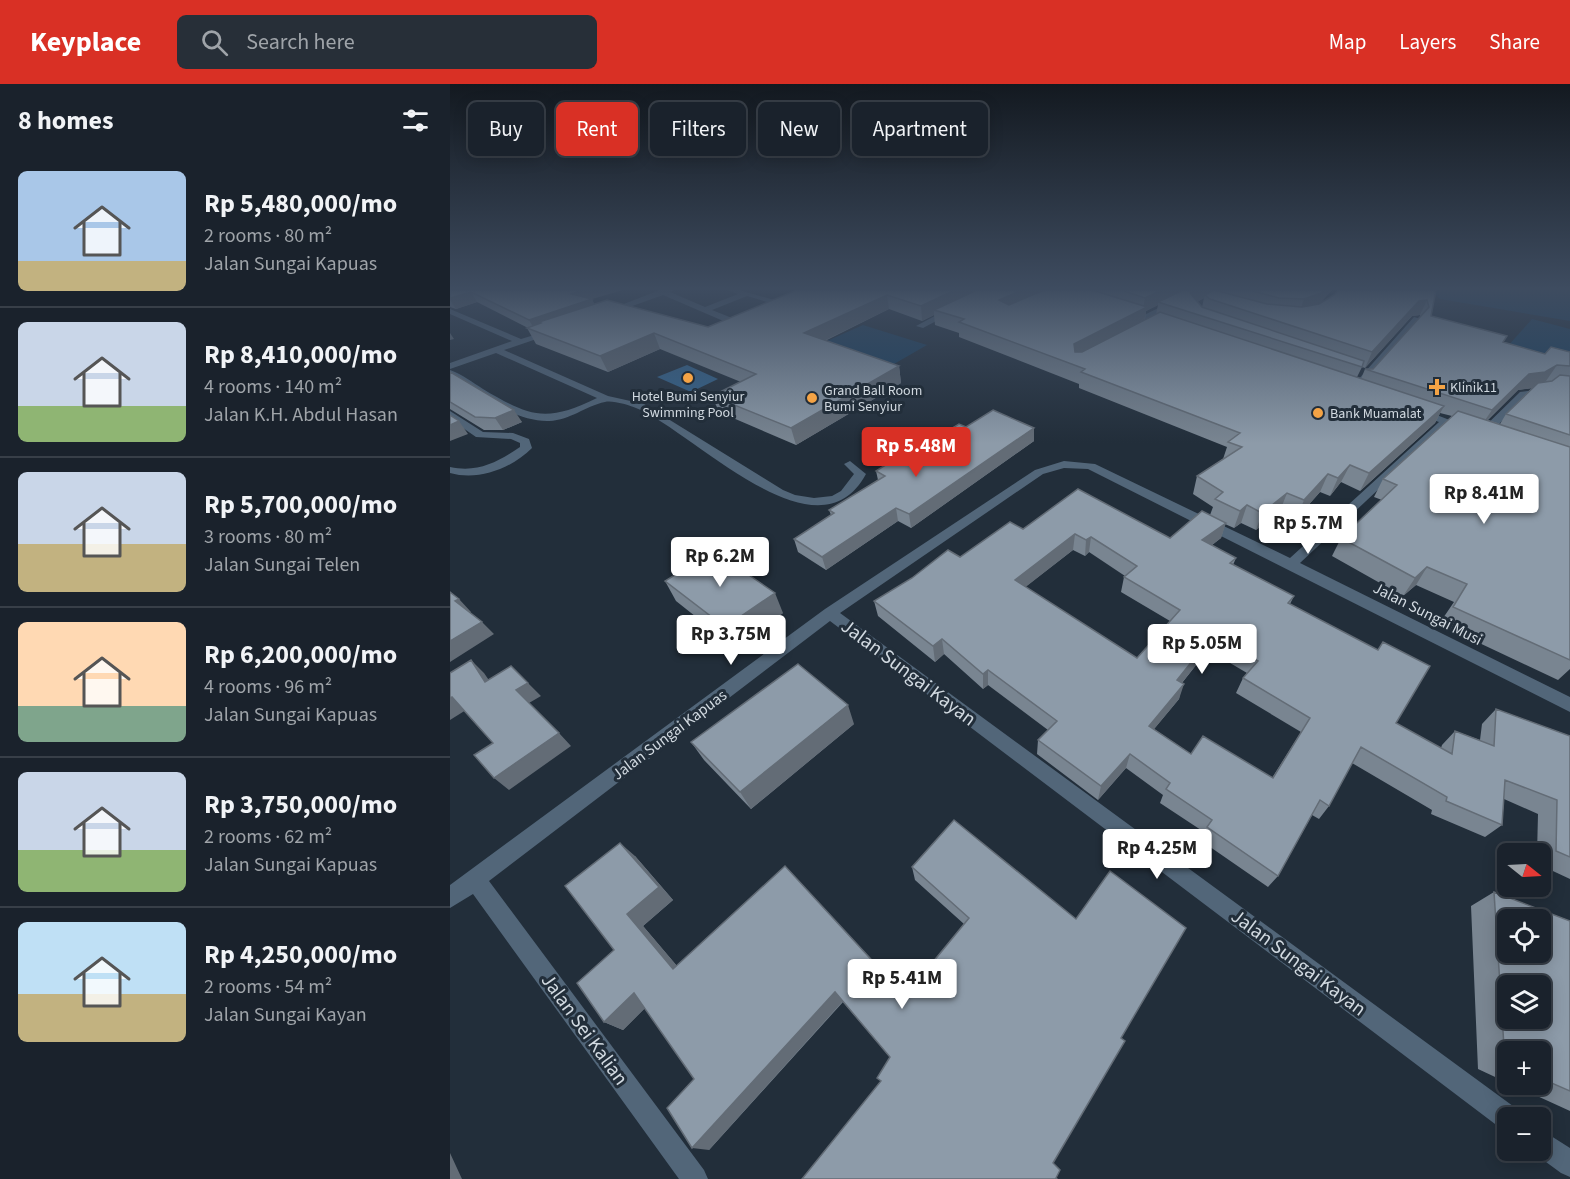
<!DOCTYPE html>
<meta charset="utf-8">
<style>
body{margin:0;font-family:"Source Sans 3",sans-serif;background:#272f38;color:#f1f3f6;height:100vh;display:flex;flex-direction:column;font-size:22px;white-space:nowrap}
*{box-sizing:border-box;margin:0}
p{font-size:20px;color:#9fa4a9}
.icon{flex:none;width:33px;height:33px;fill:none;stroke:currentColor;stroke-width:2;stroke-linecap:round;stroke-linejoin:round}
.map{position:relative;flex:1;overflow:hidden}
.sheet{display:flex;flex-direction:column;background:#1a222c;width:450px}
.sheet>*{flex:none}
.guide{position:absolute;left:18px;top:18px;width:570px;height:54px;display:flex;gap:12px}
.needle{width:39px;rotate:108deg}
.tools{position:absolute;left:1047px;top:759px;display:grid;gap:12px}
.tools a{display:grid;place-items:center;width:54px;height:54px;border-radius:9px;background:#1a222c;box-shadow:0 3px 15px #0003,0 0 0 2px #383f48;font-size:30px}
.price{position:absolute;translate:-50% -51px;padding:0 14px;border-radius:6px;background:#fff;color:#222;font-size:20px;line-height:39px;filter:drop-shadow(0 2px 3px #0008)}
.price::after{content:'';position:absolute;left:50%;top:36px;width:18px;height:14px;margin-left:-9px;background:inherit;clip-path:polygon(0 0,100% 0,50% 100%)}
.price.selected{background:#d93025;color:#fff}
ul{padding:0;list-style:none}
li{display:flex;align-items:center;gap:18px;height:150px;padding:0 18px}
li+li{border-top:2px solid #383f48}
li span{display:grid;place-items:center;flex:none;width:168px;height:120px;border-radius:9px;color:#555}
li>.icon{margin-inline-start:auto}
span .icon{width:72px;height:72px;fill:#fffc;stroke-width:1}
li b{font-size:26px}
h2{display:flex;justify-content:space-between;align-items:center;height:72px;padding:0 18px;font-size:26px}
.tag{padding:0 21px;border-radius:9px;background:#1a222c;box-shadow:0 3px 15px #0003,0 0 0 2px #383f48;font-size:21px;line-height:54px}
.tag.selected{background:#d93025;color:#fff}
header{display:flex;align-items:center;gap:36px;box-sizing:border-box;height:84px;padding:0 30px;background:#d93025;color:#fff}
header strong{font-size:28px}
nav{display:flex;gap:33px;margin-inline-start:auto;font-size:21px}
.search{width:420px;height:54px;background:#272f38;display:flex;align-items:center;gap:15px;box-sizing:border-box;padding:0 21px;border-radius:9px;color:#9fa4a9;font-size:22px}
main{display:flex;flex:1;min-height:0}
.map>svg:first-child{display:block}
</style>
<header>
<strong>Keyplace</strong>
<div class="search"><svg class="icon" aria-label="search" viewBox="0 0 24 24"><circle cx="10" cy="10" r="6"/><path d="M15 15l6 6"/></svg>Search here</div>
<nav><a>Map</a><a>Layers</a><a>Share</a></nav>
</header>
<main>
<section class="sheet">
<h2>8 homes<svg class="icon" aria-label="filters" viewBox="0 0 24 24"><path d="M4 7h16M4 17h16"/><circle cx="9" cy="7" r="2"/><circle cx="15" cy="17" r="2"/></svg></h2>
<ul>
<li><span style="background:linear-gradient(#a9c7e8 75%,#c2b280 0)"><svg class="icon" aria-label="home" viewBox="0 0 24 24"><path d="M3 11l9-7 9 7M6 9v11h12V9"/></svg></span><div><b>Rp 5,480,000/mo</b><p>2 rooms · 80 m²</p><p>Jalan Sungai Kapuas</p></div></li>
<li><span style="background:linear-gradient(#c9d6e8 70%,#8fb573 0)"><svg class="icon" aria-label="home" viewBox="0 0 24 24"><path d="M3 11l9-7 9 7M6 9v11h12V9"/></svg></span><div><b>Rp 8,410,000/mo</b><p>4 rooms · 140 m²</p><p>Jalan K.H. Abdul Hasan</p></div></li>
<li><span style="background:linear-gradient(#c9d6e8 60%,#c2b280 0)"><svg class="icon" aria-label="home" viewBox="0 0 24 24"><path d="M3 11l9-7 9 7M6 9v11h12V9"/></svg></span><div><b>Rp 5,700,000/mo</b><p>3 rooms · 80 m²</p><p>Jalan Sungai Telen</p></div></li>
<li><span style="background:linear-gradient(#ffd9b3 70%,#7fa58c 0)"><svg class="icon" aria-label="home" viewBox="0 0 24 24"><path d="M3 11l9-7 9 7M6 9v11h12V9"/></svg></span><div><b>Rp 6,200,000/mo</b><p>4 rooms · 96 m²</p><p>Jalan Sungai Kapuas</p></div></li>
<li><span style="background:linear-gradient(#c9d6e8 65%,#8fb573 0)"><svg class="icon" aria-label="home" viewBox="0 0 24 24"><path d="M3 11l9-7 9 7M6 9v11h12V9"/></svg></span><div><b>Rp 3,750,000/mo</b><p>2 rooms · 62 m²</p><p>Jalan Sungai Kapuas</p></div></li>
<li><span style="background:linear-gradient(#bfe0f5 60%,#c2b280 0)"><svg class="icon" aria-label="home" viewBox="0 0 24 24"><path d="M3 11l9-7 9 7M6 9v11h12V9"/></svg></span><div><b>Rp 4,250,000/mo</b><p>2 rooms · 54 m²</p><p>Jalan Sungai Kayan</p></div></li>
</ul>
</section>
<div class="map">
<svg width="1120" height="1095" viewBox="0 0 1120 1095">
<rect width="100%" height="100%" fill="#222e3a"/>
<!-- green -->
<path fill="#1a405f" d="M974 206H1120V237L990 215 983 208Z
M1082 235 1120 245V280L1057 263Z
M413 241 477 261 444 280 377 257Z"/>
<!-- water -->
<path fill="#34658f" d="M237 281 268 295 241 308 207 293Z"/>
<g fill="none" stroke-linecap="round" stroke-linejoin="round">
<!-- minor -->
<path fill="#526679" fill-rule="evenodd" d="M210 206H224L220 208 255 223 288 210 277 206H289L338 220 330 224 327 221 297 212 262 226 282 234H294L298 236 294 238 278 239 213 211 160 230 153 228Z
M745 206H755L695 236 688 234Z
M0 225 71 255 104 245V249L54 266 158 312 194 320 333 406 345 411 364 414 382 412 391 407 404 390 394 380 400 377 416 390C367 481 242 346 186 324 179 321 162 316 155 318 135 322 121 336 99 337 64 338 29 310 0 293V286C12 290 22 298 33 305 80 333 96 339 147 314L46 269 0 285V279L62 257 0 230Z
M498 225 505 227 473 244 466 242Z
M964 233 971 235 912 302H906V298Z
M1096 299 1120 301V307L1098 305 1091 311 1076 313 1037 352H1029V348L1070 308 1085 306Z
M966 326H974L1020 344 1015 347 997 341 850 479 1120 613V628L638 385 614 384 593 390 390 529 1067 1025 1071 1034H1058V1047L1049 1043 380 537 39 797 254 1086 258 1095H229L23 810 0 824V801L375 525 585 386 614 377 645 380 840 474 989 338 966 330Z
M0 327 33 348 63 349 79 355 82 364C61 385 28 397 0 389V383C28 389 48 378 70 363V359L61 355 26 353 0 335Z
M1090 1045 1120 1064V1093L1111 1089 1081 1067 1090 1066Z"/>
</g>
<!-- wall -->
<path fill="#798591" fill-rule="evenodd" d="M0 206 142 215 144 220 258 243 347 206H882L871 218 884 211 888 206H887H986L981 232 1053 258 1095 270 1120 268V585L1108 596 989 540 1004 518 966 501 953 512 882 472 891 454 932 416 924 413 933 395 1002 332 990 329 985 339 910 407 891 398 880 412 870 408 847 434 830 427 806 446 791 439 784 444 775 440 771 454 762 461 786 474 783 481 844 512 840 520 946 639 991 664 992 661 1005 647 1030 656 1032 640 1046 625 1120 652V795L1090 781V770H1087L1088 730 1054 715 1052 741 1035 753 981 730 982 726 902 679 879 722 869 735 862 731 828 792 818 803 750 756 754 748 710 719 713 711 676 684 648 716 587 670 588 656 598 646 538 601 533 605 494 570 485 578 428 532 424 517 510 473 573 445 720 454 760 431 763 423 743 410 747 392 773 375 777 363 629 304V300L509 253V249L485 241 484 231 472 237 439 225 375 257 449 282 451 299 346 361 269 328 262 312 291 298 210 265 158 288 86 260 77 244H78L27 218 6 225 0 223ZM754 214 752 223 747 218ZM708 221 706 230 695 236 696 227ZM970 231V233L923 285H915L911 295 907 293 912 283 915 284 962 232ZM1082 304 1056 330 1050 340 1038 336 1068 306ZM623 466 635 472 639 468 675 492 674 493 671 508 720 537 687 574 575 503ZM758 566 797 589 793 594 786 609 851 648 822 694 741 670 704 645 729 615 732 599Z
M0 288 72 338 53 346H34L0 325Z
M516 343 584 357 461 444 448 437 376 486 348 468 344 455 381 431 379 426 428 396 426 387 482 356Z
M215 497 333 529 284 563 226 517Z
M404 640 301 725 254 676 241 658Z
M185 772 223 816 193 842 227 882 455 912 514 840 465 796 462 783 626 835 736 844 431 997 440 973 393 918 259 1066 244 995 195 924 173 946 154 938 164 866Z
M1044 808 1120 837V1027L1061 1000H1090V968H1058V999L1028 985 1021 822Z"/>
<!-- shaded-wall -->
<path fill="#636c76" d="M133 206H173L142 215 147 226 91 239 89 238 93 245 86 248 79 236 121 210Z
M505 206H537L484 226V231L472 237 471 222Z
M572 206H603L549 231V216Z
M712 206H740L708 218V221L696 227 694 238 623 276 624 260 693 225 695 214Z
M745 206H761L760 211H755L754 214 737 224 740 209Z
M874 206H882L866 224 849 230 854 215Z
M21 208 27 218 6 225 0 216V214Z
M437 211 439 225 357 265 354 249Z
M977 216 970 231 962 232 915 284 922 268 969 217Z
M0 249 4 255 0 256Z
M204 249 210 265 158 288 150 272Z
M1107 281 1096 297 1084 304 1068 306 1031 342 1042 326 1079 290Z
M449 282 451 299 346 361 341 344Z
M994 322 985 339 910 407 919 389Z
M64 326 72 338 53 346 45 334Z
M9 337 18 350 0 357V341Z
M584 344V357L461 444 459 430Z
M900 381 891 398 880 412 888 394Z
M878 390 870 408 847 434 854 416Z
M837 409 830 427 806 446 812 429Z
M797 421 791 439 784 444 790 427Z
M446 424 448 437 376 486 372 473Z
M776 439 771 454 748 472 752 456Z
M625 450 623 466 564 512 565 496Z
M641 453 639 468 635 472 636 456Z
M977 483 966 501 953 512 965 494Z
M325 509 333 529 284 563 275 543Z
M9 515 21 528 17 530 5 517Z
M32 538 44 550 0 578V557Z
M763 551 758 566 722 611 727 596Z
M492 555 494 570 485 578 483 562Z
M21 576 34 589 49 611 35 598Z
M538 586V601L533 605V590Z
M78 599 91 612 79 619 66 606Z
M734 600 729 615 695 656 699 642Z
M2 613 16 626 0 636V614Z
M398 621 404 640 301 725 290 708Z
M109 649 121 662 59 706 44 694Z
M680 670 676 684 648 716 651 702Z
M170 759 185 772 223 816 193 842 238 895 223 885 177 830Z
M385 908 393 917 259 1066 242 1064Z
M184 909 201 918 173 946 154 938Z
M0 1069 12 1095H0Z"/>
<!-- building -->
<path fill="#8d9ba9" stroke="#636c76" stroke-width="1.5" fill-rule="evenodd" d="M0 206H133L121 210 142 215 79 236 21 208 0 214Z
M347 206H505L471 222 437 211 354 249 449 282 341 344 262 312 306 290 204 249 150 272 77 244 91 239 89 238 157 216 258 243Z
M527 206H572L549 216 559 221 594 206H642L697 223 624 260 625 268H632L710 228 994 322 919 389 900 381 888 394 878 390 854 416 837 409 812 429 797 421 790 427 765 415 773 408 747 392 792 363 778 358 790 349 631 288 635 285 509 238 514 235 484 226Z
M671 206H712L695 214Z
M733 206H745L740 209 752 223 914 277 912 283 708 218Z
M764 206 817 220 852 223 869 220 884 211 889 206H986L981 232 1057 252 1053 258 1095 270 1101 263 1120 268V282L1107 281 1095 288 1079 290 1042 326 915 285H923L979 223 977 216 969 217 922 268 760 215 755 211Z
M799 206H874L871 209 854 215 829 214Z
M0 288 64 326 45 334 25 333 0 318Z
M1110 291 1120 292V351L1056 330 1088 299 1102 297Z
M543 326 584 344 459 430 446 424 372 473 344 455 384 429 379 426 435 392 426 387 478 354 482 356 509 340 516 343Z
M1008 327 1120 363V576L1003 523 1017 500 977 483 965 494 891 454 947 401 933 395Z
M0 331 9 337 0 341Z
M628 405 720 454 752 427 776 439 752 456 786 474 780 479 844 512 838 519 928 566 933 558 980 582 946 639 1002 670 1005 647 1044 662 1046 625 1120 652V773L1106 767 1107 716 1055 696 1052 741 996 717 997 713 911 663 879 722 870 716 828 792 757 743 762 736 716 705 720 699 680 670 651 702 588 656 607 637 538 586 533 590 492 555 483 562 424 517 462 494 498 466 510 473 560 438 573 445ZM625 450 636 456 641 453 687 482 674 493 730 526 687 574 565 496ZM763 551 808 577 793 594 860 634 823 694 753 652 741 670 699 642 734 600 727 596Z
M264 467 325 509 275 543 215 497Z
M0 508 9 515 5 517 32 538 0 557Z
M21 576 35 598 61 582 78 599 66 606 109 649 44 694 24 671 43 659 2 613 0 614V589Z
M348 580 398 621 290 708 241 658Z
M504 736 626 835 660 787 736 844 671 954 675 957 603 1079 610 1086 606 1094 607 1095H352L431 997 427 994 440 973 385 908 242 1064 217 1024 244 995 184 909 154 938 127 899 164 866 115 802 170 759 209 803 177 830 223 885 335 782 455 912 519 834 462 783Z
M1044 808 1120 837V1007L1090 994V968H1058V979L1055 978ZM1058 836H1090V868H1058ZM1058 902H1090V934H1058Z"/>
<!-- sky -->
<linearGradient id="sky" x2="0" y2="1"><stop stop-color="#131920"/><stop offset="0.57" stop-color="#3e4c60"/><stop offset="1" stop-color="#3e4c60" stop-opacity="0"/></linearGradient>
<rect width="1120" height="359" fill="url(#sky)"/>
<!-- markers -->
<g fill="#f4a345" stroke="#222e3a" stroke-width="2">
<circle cx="238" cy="294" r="6"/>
<path d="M984 294h6v6h6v6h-6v6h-6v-6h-6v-6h6z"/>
<circle cx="362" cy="314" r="6"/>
<circle cx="868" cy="329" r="6"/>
</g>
<g text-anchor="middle" stroke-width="6" stroke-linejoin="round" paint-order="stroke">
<!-- far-poi labels -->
<g font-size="14" fill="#d1d9e0" stroke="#222e3a" text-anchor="start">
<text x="1000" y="308">Klinik11</text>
<text x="374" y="311">Grand Ball Room<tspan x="374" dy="16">Bumi Senyiur</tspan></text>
<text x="238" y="317" text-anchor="middle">Hotel Bumi Senyiur<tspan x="238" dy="16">Swimming Pool</tspan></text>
<text x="880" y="334">Bank Muamalat</text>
</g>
<!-- street labels -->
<g font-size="16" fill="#d1d9e0" stroke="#222e3a">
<text transform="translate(978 529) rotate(27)" y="6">Jalan Sungai Musi</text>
<text transform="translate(219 650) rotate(-37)" y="6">Jalan Sungai Kapuas</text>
</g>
<!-- near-street labels -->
<g font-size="20" fill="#d1d9e0" stroke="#222e3a">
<text transform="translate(459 588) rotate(37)" y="7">Jalan Sungai Kayan</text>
<text transform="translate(849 878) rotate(37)" y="7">Jalan Sungai Kayan</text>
<text transform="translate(135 945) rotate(54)" y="7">Jalan Sei Kalian</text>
</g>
</g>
</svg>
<div class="tools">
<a><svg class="needle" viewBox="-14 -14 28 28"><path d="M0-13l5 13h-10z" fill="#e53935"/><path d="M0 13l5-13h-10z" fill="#9fa4a9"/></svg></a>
<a><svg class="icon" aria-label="locate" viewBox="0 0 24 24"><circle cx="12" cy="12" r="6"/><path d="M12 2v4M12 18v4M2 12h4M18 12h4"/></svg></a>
<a><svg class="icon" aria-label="layers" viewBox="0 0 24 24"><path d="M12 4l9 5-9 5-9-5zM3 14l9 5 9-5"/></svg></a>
<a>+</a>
<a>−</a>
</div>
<b class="price selected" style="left:466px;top:394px">Rp 5.48M</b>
<b class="price" style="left:1034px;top:441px">Rp 8.41M</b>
<b class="price" style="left:858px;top:471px">Rp 5.7M</b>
<b class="price" style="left:270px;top:504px">Rp 6.2M</b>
<b class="price" style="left:281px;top:582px">Rp 3.75M</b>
<b class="price" style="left:752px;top:591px">Rp 5.05M</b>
<b class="price" style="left:707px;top:796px">Rp 4.25M</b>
<b class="price" style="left:452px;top:926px">Rp 5.41M</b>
<div class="guide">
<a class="tag">Buy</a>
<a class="tag selected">Rent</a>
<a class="tag">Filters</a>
<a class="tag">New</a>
<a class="tag">Apartment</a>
</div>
</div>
</main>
